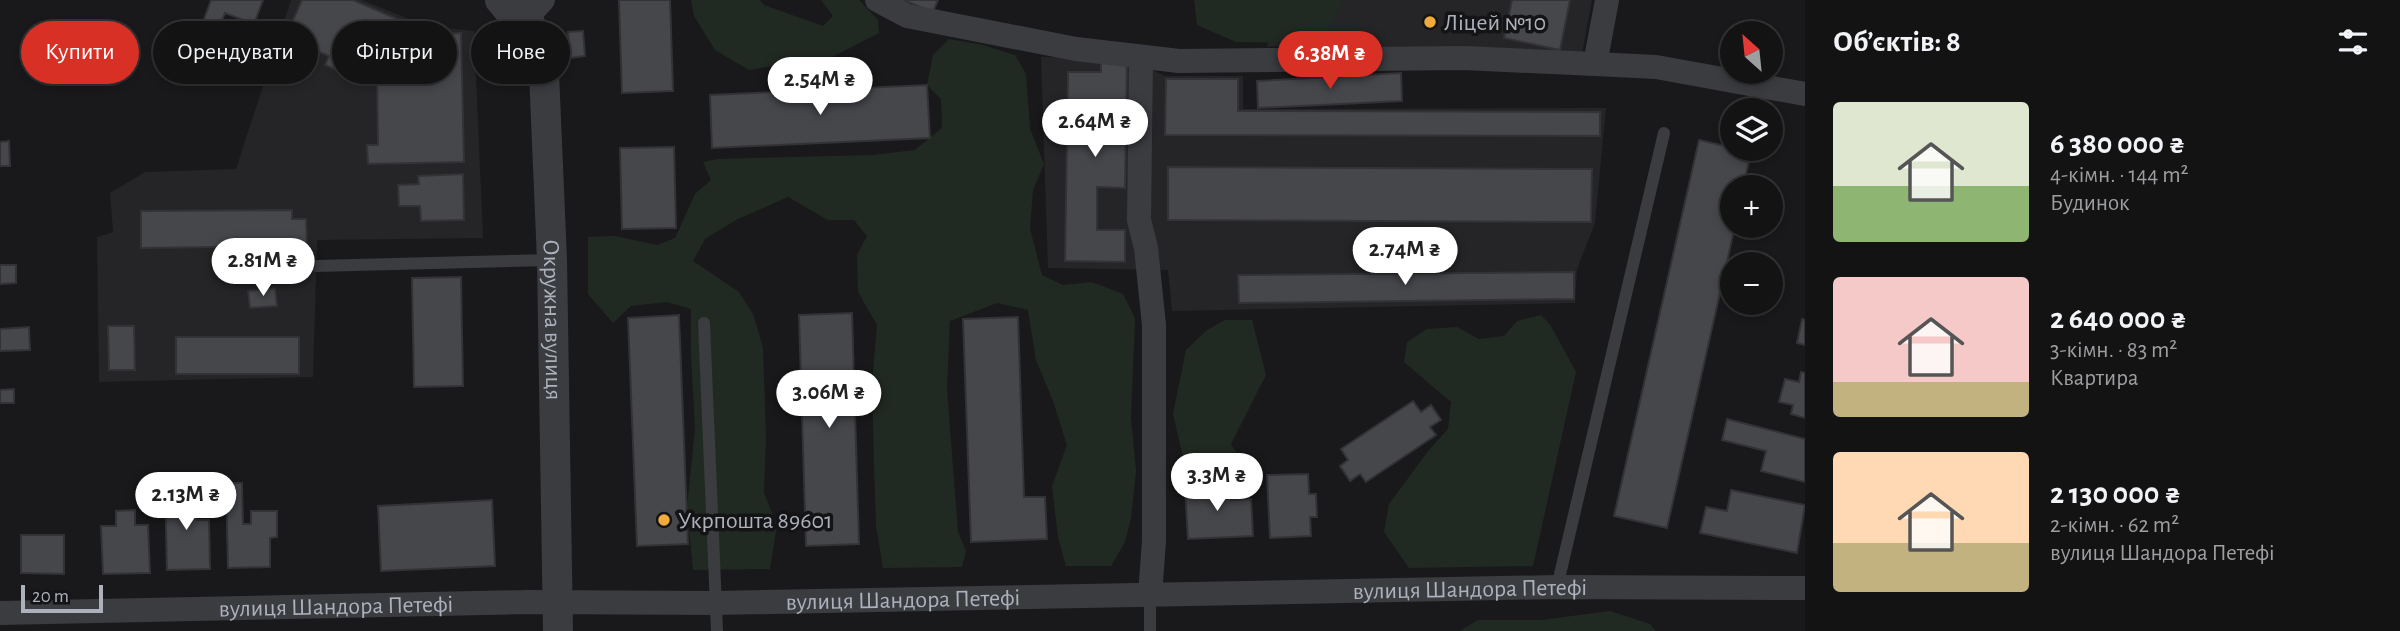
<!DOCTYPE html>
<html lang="uk">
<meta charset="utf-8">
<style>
body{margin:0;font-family:"Alegreya Sans",sans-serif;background:#1c1c1d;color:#f1f3f6;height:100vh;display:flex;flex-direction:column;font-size:26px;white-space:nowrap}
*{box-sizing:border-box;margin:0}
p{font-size:23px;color:#9d9ea0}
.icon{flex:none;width:38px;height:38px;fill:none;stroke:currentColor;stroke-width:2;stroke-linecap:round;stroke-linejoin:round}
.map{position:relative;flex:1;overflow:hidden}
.sheet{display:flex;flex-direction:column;background:#131314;width:595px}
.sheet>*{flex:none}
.top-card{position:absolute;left:21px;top:21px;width:665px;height:63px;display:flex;gap:14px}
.needle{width:46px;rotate:333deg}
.tools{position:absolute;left:1720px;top:21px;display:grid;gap:14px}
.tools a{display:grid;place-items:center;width:63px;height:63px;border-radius:50%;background:#131314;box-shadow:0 4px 10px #0003,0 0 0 2px #323234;font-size:35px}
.scale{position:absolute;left:21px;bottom:18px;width:82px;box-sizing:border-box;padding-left:7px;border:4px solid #acb1bb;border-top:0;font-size:19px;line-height:24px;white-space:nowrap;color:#acb1bb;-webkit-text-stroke:5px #141416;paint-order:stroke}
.price{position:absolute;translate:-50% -60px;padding:0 16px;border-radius:24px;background:#fff;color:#222;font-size:23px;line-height:46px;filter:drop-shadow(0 2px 4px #0008)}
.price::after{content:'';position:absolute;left:50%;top:42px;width:21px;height:16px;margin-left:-10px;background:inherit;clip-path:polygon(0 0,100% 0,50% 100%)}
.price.active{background:#d93025;color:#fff}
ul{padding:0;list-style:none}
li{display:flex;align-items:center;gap:21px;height:175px;padding:0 28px}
li span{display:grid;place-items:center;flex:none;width:196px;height:140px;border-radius:7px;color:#555}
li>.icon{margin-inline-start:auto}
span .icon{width:84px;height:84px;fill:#fffc;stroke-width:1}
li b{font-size:30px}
h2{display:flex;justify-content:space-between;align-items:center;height:84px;padding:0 28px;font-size:30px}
.chip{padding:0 24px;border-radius:32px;background:#131314;box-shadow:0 4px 10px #0003,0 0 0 2px #323234;font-size:24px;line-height:63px}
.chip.active{background:#d93025;color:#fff}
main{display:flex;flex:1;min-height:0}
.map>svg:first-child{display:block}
</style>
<main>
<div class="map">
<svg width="1805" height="631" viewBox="0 0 1805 631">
<rect width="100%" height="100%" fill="#19191b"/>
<!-- built -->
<path fill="#252528" d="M291 0H362L426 26 474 31 483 238 317 240 313 377 99 382 97 237 113 232 110 193 145 172 236 169Z
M1277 0H1592L1581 59 1319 43 1267 47Z
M1041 57 1130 59 1165 76H1243V109L1606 108 1595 223 1577 269 1575 303 1172 311 1168 270 1048 268Z"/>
<!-- green -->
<path fill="#212a22" d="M691 0H760L764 5 823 26 833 16 821 0H859L878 20 879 33 817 65 784 64 749 70 715 50 694 16Z
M1194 0H1341V8L1319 43 1236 42 1197 25Z
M949 39 983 45 1015 55 1026 74 1030 129 1044 164 1033 190 1030 229 1042 275 1063 285 1092 282 1123 294 1135 318 1131 418 1136 471 1131 518 1125 542 1111 566H1066L1058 537 1052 486 1067 445 1053 401 1036 360 1028 310 997 303 950 321 947 389 958 532 966 551 962 567 883 568 876 526 874 465 872 384 877 325 858 292 857 255 867 236 854 220H828L788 197 736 220 705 239 693 261 739 292 753 314 763 347 766 438 764 493 777 525 770 569 693 570 687 507 695 429 691 356V309L667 302 631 306 613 323 588 294V237L615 236 657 245 675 238 695 194 711 180 703 162 718 159 874 155 915 150 942 128 941 99 927 85 933 55Z
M1541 315 1551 326 1576 372 1533 566 1409 568 1384 532 1389 504 1429 450 1448 429 1451 402 1404 362 1407 342 1427 329 1457 327 1479 339 1504 336 1517 321Z
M1225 320H1252L1266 375 1231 444 1240 458 1239 476 1211 475 1185 466 1173 414 1186 350 1207 330Z
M1610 611 1650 624 1656 631H1460L1478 620H1541Z"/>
<!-- building -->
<path fill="#46474b" stroke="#333337" stroke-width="2" d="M211 0H263L254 24 225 13 219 28 203 22Z
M302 0H353L432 34 461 33 464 162 368 164 367 145H378L377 73 364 68 359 79 325 65 329 56 285 38Z
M619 0H670L673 91 622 93Z
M903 0H938L933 12Z
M1512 0H1570L1560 50 1504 38Z
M583 31 585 56 569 58 568 32Z
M1101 60H1127L1125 188 1097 187V230H1125V262L1065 261 1068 72H1101Z
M1401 73 1402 101 1258 108 1257 81Z
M1166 79H1238V111L1600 112V136L1165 135Z
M927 85 930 138 712 148 710 95Z
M1699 140 1751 152 1743 187H1732V226H1735L1667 528 1614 516Z
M9 141 10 166H0V142Z
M674 147 676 228 622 229 620 148Z
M1168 167 1592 169 1591 222 1168 220Z
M463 174 464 220 421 221 420 206H399L398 185 419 184 418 176Z
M292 210V219H306L307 246 141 248V211Z
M0 265H16V283L0 284Z
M1574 272V299L1239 303 1238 275Z
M461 277 463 386 414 387 412 278Z
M275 288 277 306 250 308 248 291Z
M852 313 859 544 806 546 799 315Z
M679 315 688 544 637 546 628 318Z
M1018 317 1024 497H1045L1047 539 971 542 963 319Z
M1802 319 1805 320V345L1797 343Z
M108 326H134L135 370H109Z
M29 327 30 350 0 351V329Z
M176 337H299V374H176Z
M1801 372 1805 373V418L1791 414 1793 405 1779 402 1785 379 1799 382Z
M14 389V403H0V390Z
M1413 401 1421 412 1431 405 1441 420 1430 427 1436 435 1366 482 1360 474 1350 481 1340 466 1348 460 1341 449Z
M1727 419 1805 439V482L1761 471 1766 451 1722 440Z
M1308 474 1309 494H1316L1317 517H1310L1311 536 1270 538 1267 475Z
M226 483H242L243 524H251V511H277V537L270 538V567L228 568Z
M1230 484 1231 500 1251 499 1253 536 1188 539 1185 487Z
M165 488H196L197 520H209L210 569 167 570Z
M1731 490 1805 505 1797 553 1700 533 1706 507 1727 511Z
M492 500 495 566 381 571 378 506Z
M135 510V525H148L150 573 103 574 101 526H116V511Z
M21 535H64V574L21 573Z"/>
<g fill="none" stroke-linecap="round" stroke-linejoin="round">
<!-- service -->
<path stroke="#3a3c40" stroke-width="12" d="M316 266 552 260
M704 323 717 631
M1557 587 1664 133
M1150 595V631"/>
<!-- minor -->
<g stroke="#3a3c40" stroke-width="24">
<path d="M877 0 907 16 1076 49 1179 61 1463 58 1595 64 1656 67 1805 94"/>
<path d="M526 14 533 11 543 0"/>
<path d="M1141 58 1139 220 1146 248 1154 325V541L1150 595"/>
<path d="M1595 64 1607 0"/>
<path id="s1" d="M0 613 528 602 716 603 1557 587 1805 588"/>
</g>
<!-- tertiary -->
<path stroke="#3a3c40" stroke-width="30" id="s2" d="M500 0 510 12 526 14 541 49 544 73 552 260 558 631"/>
</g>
<!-- markers -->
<g fill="#f0ab3c" stroke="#141416" stroke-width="2.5">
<circle cx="1430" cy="22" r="7"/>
<circle cx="664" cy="520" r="7"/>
</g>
<g text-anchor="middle" stroke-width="7" stroke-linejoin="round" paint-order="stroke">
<!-- poi labels -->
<g font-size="24" fill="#acb1bb" stroke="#141416" text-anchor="start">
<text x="1444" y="30">Ліцей №10</text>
<text x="678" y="528">Укрпошта 89601</text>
</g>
<!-- street labels -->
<g font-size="24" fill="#acb1bb" stroke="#141416">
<text dy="8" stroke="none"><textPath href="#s2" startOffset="341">Окружна вулиця</textPath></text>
<text dy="8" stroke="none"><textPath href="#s1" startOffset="1470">вулиця Шандора Петефі</textPath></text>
<text dy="8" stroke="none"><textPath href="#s1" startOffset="903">вулиця Шандора Петефі</textPath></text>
<text dy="8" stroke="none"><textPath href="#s1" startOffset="336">вулиця Шандора Петефі</textPath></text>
</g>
</g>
</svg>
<div class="tools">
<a><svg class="needle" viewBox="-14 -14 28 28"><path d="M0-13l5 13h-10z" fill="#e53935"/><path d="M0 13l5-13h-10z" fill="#9d9ea0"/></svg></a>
<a><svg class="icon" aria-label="layers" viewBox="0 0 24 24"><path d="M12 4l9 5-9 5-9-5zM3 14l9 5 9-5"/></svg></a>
<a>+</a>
<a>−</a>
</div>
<div class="scale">20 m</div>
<b class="price active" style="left:1330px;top:91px">6.38M ₴</b>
<b class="price" style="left:820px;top:117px">2.54M ₴</b>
<b class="price" style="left:1095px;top:159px">2.64M ₴</b>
<b class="price" style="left:1405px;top:287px">2.74M ₴</b>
<b class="price" style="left:263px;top:298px">2.81M ₴</b>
<b class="price" style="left:829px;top:430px">3.06M ₴</b>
<b class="price" style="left:1217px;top:513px">3.3M ₴</b>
<b class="price" style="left:186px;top:532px">2.13M ₴</b>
<div class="top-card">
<a class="chip active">Купити</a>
<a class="chip">Орендувати</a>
<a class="chip">Фільтри</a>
<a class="chip">Нове</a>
</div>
</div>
<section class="sheet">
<h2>Об’єктів: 8<svg class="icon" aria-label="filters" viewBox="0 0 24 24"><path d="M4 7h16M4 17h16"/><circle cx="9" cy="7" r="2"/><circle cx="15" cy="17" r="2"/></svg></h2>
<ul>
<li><span style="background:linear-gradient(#dfe7d0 60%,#8fb573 0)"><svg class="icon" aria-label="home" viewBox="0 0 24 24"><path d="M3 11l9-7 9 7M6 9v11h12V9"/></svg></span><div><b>6 380 000 ₴</b><p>4-кімн. · 144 m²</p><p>Будинок</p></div></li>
<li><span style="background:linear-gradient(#f6c9c9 75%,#c2b280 0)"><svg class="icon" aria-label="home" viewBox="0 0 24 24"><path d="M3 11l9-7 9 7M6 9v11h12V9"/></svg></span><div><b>2 640 000 ₴</b><p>3-кімн. · 83 m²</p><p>Квартира</p></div></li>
<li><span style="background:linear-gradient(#ffd9b3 65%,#c2b280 0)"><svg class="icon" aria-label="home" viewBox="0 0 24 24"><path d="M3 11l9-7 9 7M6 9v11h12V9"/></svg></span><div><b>2 130 000 ₴</b><p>2-кімн. · 62 m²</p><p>вулиця Шандора Петефі</p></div></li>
</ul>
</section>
</main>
